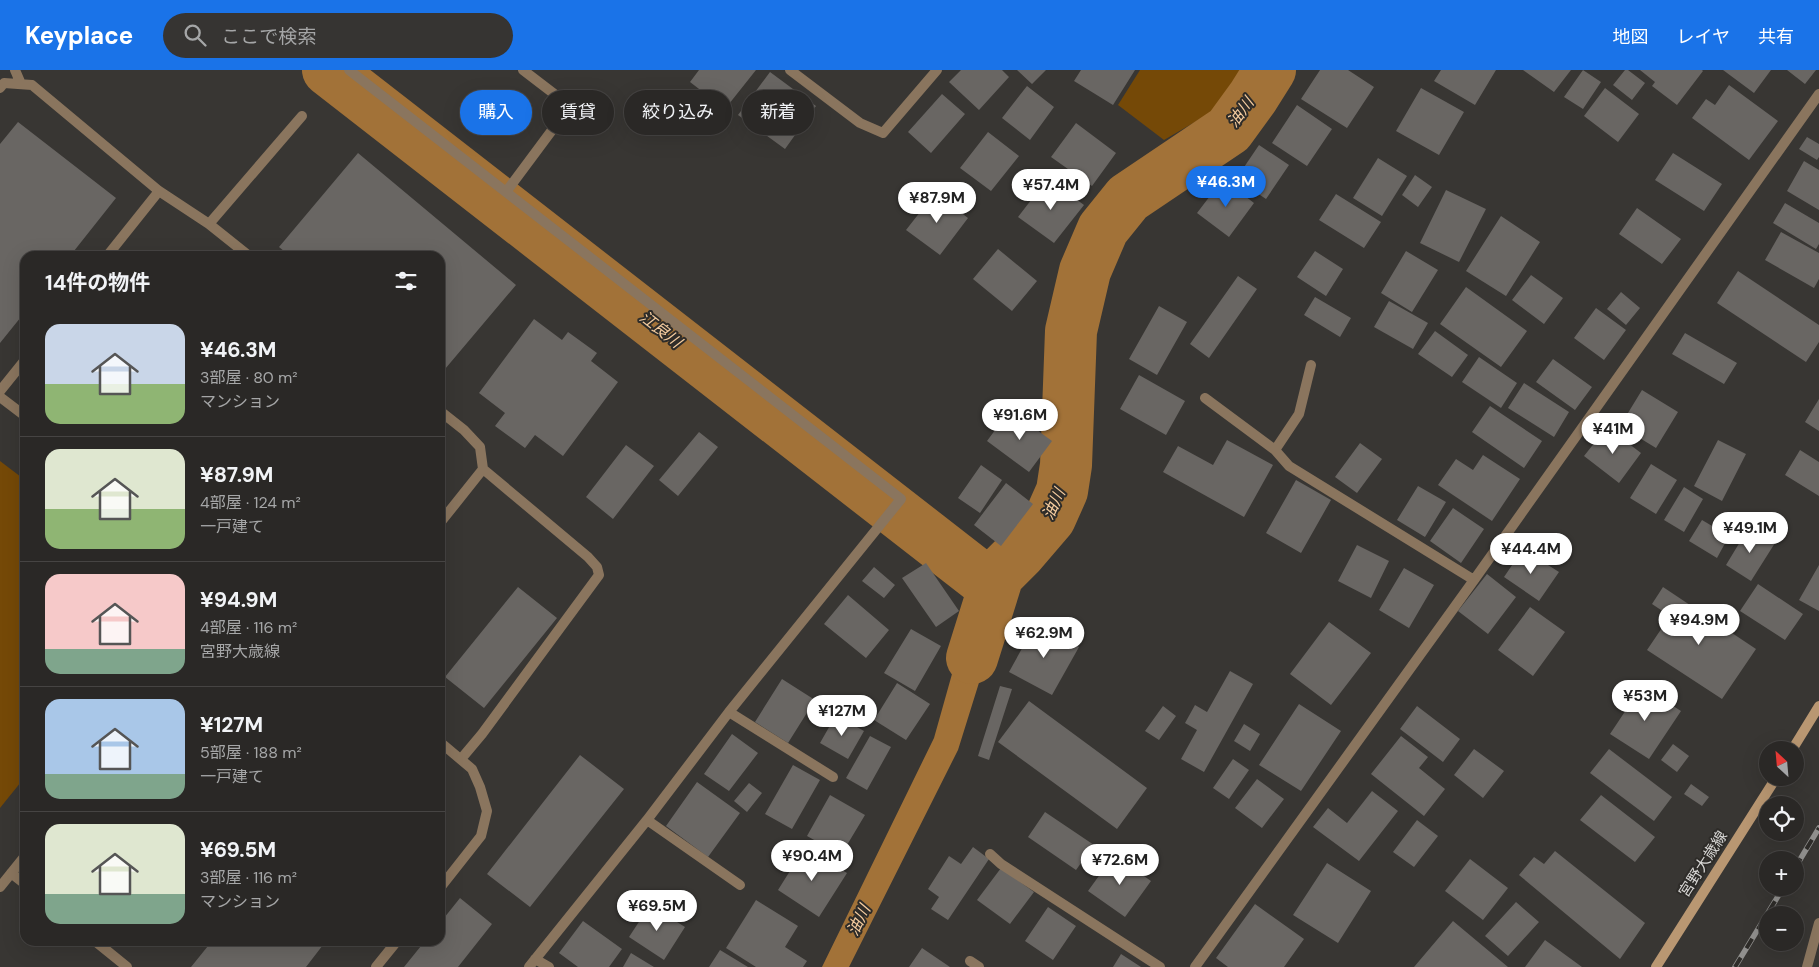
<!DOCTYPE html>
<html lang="ja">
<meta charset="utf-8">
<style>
body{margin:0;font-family:"DM Sans","Noto Sans JP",sans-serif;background:#363432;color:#f1f3f6;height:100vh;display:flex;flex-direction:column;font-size:19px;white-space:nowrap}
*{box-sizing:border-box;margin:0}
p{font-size:16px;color:#a5a6a7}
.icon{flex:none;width:28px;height:28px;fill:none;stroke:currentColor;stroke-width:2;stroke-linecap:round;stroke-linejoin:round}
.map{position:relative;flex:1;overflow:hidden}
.panel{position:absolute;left:20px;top:181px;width:425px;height:695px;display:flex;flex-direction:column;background:#2a2826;border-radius:15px;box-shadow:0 5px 20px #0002,0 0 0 1px #464443}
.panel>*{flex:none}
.guide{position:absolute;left:460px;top:20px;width:475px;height:45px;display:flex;gap:10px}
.needle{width:32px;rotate:334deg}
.fabs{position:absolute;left:1759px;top:671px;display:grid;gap:10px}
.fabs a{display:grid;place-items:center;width:45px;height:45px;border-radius:50%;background:#2a2826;box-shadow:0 5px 20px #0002,0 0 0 1px #464443;font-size:25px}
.price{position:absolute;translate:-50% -42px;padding:0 11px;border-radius:18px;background:#fff;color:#222;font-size:16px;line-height:32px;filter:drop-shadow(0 1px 2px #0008)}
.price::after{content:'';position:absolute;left:50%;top:30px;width:15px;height:11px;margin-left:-8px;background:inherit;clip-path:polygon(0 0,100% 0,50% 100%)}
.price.selected{background:#1a73e8;color:#fff}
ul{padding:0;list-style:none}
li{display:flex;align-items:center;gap:15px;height:125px;padding:0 25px}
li+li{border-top:1px solid #464443}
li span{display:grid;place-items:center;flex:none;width:140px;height:100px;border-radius:15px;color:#555}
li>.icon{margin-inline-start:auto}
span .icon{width:60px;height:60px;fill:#fffc;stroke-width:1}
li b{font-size:21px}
h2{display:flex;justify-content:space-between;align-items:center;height:60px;padding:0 25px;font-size:21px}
.tag{padding:0 18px;border-radius:22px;background:#2a2826;box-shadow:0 5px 20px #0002,0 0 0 1px #464443;font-size:18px;line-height:45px}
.tag.selected{background:#1a73e8;color:#fff}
header{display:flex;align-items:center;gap:30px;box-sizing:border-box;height:70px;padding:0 25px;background:#1a73e8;color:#fff}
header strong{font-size:24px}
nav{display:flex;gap:28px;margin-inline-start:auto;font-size:18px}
.search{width:350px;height:45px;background:#363432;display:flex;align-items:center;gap:12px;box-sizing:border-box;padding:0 18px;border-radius:28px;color:#a5a6a7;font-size:19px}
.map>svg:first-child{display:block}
</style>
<header>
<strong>Keyplace</strong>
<div class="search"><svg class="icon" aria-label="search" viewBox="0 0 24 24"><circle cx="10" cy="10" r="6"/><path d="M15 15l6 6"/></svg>ここで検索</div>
<nav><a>地図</a><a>レイヤ</a><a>共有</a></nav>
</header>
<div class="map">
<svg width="1819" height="897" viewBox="0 0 1819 897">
<rect width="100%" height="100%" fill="#383633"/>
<!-- green -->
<path fill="#754907" d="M1140 0H1250L1219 38 1164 70 1118 35Z
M0 391 25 410V707L0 738Z"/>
<!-- water -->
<path fill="#a27238" d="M993 517 995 547 982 603 958 680 849 897H822L934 668 970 540Z"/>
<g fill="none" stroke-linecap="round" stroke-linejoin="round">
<!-- river -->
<path stroke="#a27238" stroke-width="52" d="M328 0 993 517
M972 588 998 505 1020 483 1050 448 1062 421 1066 395 1071 261 1085 201 1103 159 1128 128 1229 60 1253 27 1270 0"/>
</g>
<!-- building -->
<path fill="#696663" d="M699 0H756L725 39 690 12Z
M961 0H1002L1009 7 979 40 949 12Z
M1017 0H1046L1032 14Z
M1081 0H1135L1113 35 1074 11Z
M1320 0H1348L1374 17 1347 58 1301 29Z
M1441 0H1496L1475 35 1434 11Z
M1523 0H1571L1554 22Z
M1583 0 1601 12 1583 39 1564 27Z
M1625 0H1628L1645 13 1632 30 1613 15Z
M1640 0H1702L1703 1 1677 35 1652 16 1655 12Z
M1723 0H1771L1754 23Z
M1787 0H1816L1805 14Z
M770 2 816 36 785 79 738 45Z
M1729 15 1778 51 1749 90 1692 48 1706 29 1715 35Z
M1027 16 1054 37 1030 70 1002 48Z
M1421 18 1464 42 1439 85 1396 61Z
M1605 18 1639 44 1618 72 1584 46Z
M942 24 965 44 931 83 908 62Z
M1297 35 1332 59 1307 96 1272 73Z
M18 52 116 128 70 186H25V242L0 273V74Z
M1076 53 1116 83 1092 116 1051 87Z
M988 62 1019 86 991 121 960 98Z
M1807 67 1819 74V87L1817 90 1799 79Z
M1259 75 1289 95 1266 129 1236 109Z
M358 83 516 215 440 305V186H290L279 177Z
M1673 83 1722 114 1704 141 1655 110Z
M1378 88 1407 106 1382 146 1353 128Z
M1804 91 1819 100V140L1787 121Z
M1415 105 1432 117 1418 137 1402 125Z
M1048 108 1084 135 1054 173 1018 147Z
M1223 109 1254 133 1229 167 1197 143Z
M1446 120 1486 139 1459 192 1420 173Z
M935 123 968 148 940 185 906 160Z
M1336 124 1381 152 1364 178 1319 150Z
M1785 133 1819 153V174L1816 179 1773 153Z
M1637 138 1681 169 1662 194 1619 164Z
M1501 146 1540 172 1506 226 1466 201Z
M1781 162 1819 183V209L1814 218 1765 190Z
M998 179 1037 211 1012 241 973 209Z
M1315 181 1343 199 1326 226 1297 207Z
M1406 181 1438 200 1412 242 1381 223Z
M1738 201 1819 255V272L1806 292 1717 233Z
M1531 205 1563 228 1544 254 1512 230Z
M1238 206 1257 219 1209 288 1190 274Z
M1466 217 1527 261 1501 297 1440 254Z
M1621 222 1640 238 1626 255 1607 239Z
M1315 227 1351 248 1340 267 1304 245Z
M1389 231 1428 253 1413 279 1374 257Z
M1159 236 1187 252 1157 305 1129 289Z
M1596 238 1626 260 1604 290 1574 268Z
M534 249 562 270 568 262 597 283 591 291 618 312 563 386 535 365 525 378 495 356 505 343 479 323Z
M1435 261 1468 285 1452 307 1418 284Z
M1685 263 1737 293 1724 314 1672 284Z
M1479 287 1517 313 1501 338 1462 312Z
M1553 289 1592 317 1575 340 1536 312Z
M1139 305 1185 331 1166 365 1120 339Z
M1524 313 1569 342 1554 367 1508 338Z
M1642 320 1678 342 1656 378 1620 356Z
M1819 329V361L1805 352Z
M1490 336 1542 371 1524 398 1472 362Z
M1010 340 1052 371 1029 402 987 371Z
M1607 357 1641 383 1619 413 1584 386Z
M699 362 718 377 678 426 659 410Z
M1227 370 1273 395 1244 447 1163 402 1178 376 1213 395Z
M1718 370 1746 384 1722 431 1694 416Z
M1360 373 1382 389 1357 423 1335 407Z
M626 375 654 396 613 449 586 427Z
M1800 380 1819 392V426L1785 405Z
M1483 385 1520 409 1492 451 1438 415 1456 389 1473 400Z
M1651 394 1677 410 1656 444 1630 428Z
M981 395 1002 410 980 443 958 428Z
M1296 410 1331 430 1301 483 1266 463Z
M1006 413 1033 434 1001 476 974 455Z
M1418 416 1446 432 1425 467 1397 450Z
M1684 417 1703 429 1684 462 1664 450Z
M1453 438 1484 459 1461 493 1430 471Z
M1702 450 1729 466 1717 488 1689 471Z
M1749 457 1775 473 1751 511 1726 495Z
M1357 475 1389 491 1371 528 1338 511Z
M1523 479 1559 502 1539 531 1504 507Z
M926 493 959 541 936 557 902 508Z
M1819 495V541L1799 530Z
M874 497 895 515 884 528 862 511Z
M1404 498 1434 515 1409 558 1379 540Z
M1487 504 1516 527 1488 564 1458 541Z
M1758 514 1803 544 1785 570 1740 541Z
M518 517 557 548 484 638 445 607Z
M1663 517 1756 579 1722 629 1647 580 1670 546 1652 534Z
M848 525 889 560 866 588 824 554Z
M1530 537 1565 562 1533 606 1498 580Z
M1329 552 1371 583 1331 635 1290 604Z
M1036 553 1079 577 1052 625 1009 602Z
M911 559 941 576 915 621 884 603Z
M1230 601 1253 614 1204 702 1181 689 1197 660 1185 653 1195 635 1207 642Z
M782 609 815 630 788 673 755 652Z
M897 613 930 634 906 670 874 650Z
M1000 616 1012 619 989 690 978 686Z
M1642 616 1681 641 1649 689 1610 664Z
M1029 631 1147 718 1117 759 998 672Z
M1299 634 1341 661 1301 721 1259 695Z
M1163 636 1176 646 1159 670 1145 661Z
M1417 636 1460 669 1443 692 1400 659Z
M836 645 864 661 848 689 820 673Z
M1244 654 1260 664 1250 681 1234 671Z
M732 664 758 683 729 721 704 704Z
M870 666 891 677 867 720 846 708Z
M1401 666 1428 687 1419 698 1445 719 1424 746 1371 704Z
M1673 674 1689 686 1677 702 1661 690Z
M1474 679 1504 701 1483 728 1454 705Z
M1609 679 1672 727 1654 751 1590 703Z
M580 685 624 719 530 837 487 804Z
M1233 689 1249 700 1229 729 1213 718Z
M793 695 820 710 792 759 765 744Z
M1257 709 1284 729 1262 758 1235 738Z
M697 712 740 743 708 787 666 756Z
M749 713 762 723 747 742 734 731Z
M1691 714 1709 727 1702 736 1684 724Z
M1372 721 1398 741 1359 791 1313 757 1328 738 1347 753Z
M830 725 865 745 841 785 807 766Z
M1601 725 1655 767 1635 792 1580 750Z
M1045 742 1094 775 1076 800 1028 767Z
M1417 750 1438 766 1414 797 1393 782Z
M805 777 847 803 819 847 778 820Z
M973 777 989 789 948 850 931 839 939 827 928 819 949 786 961 794Z
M1555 781 1645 853 1620 889 1519 805 1534 787 1544 794Z
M1114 785 1151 811 1125 847 1088 821Z
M1470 789 1508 818 1483 850 1445 821Z
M1327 793 1371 821 1338 873 1293 845Z
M1001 798 1034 822 1010 854 977 830Z
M460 828 492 854 458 897H404L425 871H440V853Z
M756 830 798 856 785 877 807 891 803 897H756L726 878Z
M1516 832 1539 852 1508 886 1485 866Z
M1255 834 1304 869 1284 897H1228L1216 888Z
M650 835 685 857 664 890 629 867Z
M1048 837 1076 856 1053 890 1025 871Z
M583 851 622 879 609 897H578L559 883Z
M1453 851 1508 897H1414Z
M1545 870 1582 897H1525Z
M212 871H326L306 897H191Z
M922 878 950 897H909Z
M720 880 748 897H709Z
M631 883 654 897H623Z
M1121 884 1141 897H1113Z"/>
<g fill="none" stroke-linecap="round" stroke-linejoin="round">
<!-- service -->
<path stroke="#8a755e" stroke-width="10" d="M15 0 21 14
M0 18 4 13 32 15 159 121 209 154 249 186
M209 154 302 46
M107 186 159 121
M0 321 25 290
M0 327 25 346
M440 341 464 360 480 377 483 399 440 453
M440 672 472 699 480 717 487 741 481 766 440 818
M461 689 482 664 599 505 597 497 588 487 483 399
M11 803 25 814
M0 817 25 786
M95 871 127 897
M376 897 397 871"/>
<!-- minor -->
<path stroke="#8a755e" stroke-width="10" d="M349 0 901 429 729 642 647 750 529 897
M790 0 860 53 883 63 937 0
M506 122 570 36 523 0
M1205 328 1275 380 1289 396 1474 510
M1275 380 1299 344 1311 295
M729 642 833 707
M647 750 740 815
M990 784 1001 794 1160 897
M535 889 549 897
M970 891 979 897
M1195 897 1474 510 1819 24
M1807 897 1819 853"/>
<!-- secondary -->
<path stroke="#b99772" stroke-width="10" d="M1792 680 1819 636
M1656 897 1776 708"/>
<defs>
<path id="rail" d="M1795 798 1819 758
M1735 897 1783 818"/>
</defs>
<!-- rail casing -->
<use href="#rail" stroke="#91908e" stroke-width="5.5"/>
<!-- rail -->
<use href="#rail" stroke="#2e2c29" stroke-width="4" stroke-dasharray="11" stroke-linecap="butt"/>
</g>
<g text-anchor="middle" stroke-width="4" stroke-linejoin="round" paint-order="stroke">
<!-- street labels -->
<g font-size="15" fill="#d8d7d5" stroke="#2e2c29">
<text transform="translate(1703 794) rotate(-57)" y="5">宮野大歳線</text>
</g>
<!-- water labels -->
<g font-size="16" font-style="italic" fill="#f5cc9f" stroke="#2e2c29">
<text transform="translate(1240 42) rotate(-53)" y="6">油川</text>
<text transform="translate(661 259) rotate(38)" y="6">江良川</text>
<text transform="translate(1053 434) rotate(-65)" y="6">油川</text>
<text transform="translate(858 850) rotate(-64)" y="6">油川</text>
</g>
</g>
</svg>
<div class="fabs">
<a><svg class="needle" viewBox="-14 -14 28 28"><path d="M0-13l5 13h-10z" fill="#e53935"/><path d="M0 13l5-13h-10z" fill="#a5a6a7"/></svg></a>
<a><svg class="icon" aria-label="locate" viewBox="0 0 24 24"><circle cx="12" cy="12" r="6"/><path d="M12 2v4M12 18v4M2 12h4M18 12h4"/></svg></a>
<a>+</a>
<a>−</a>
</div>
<b class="price selected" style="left:1226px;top:138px">¥46.3M</b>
<b class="price" style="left:1051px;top:141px">¥57.4M</b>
<b class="price" style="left:937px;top:154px">¥87.9M</b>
<b class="price" style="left:1020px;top:371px">¥91.6M</b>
<b class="price" style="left:1613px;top:385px">¥41M</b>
<b class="price" style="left:1750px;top:484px">¥49.1M</b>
<b class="price" style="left:1531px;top:505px">¥44.4M</b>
<b class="price" style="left:1699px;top:576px">¥94.9M</b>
<b class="price" style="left:1044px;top:589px">¥62.9M</b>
<b class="price" style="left:1645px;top:652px">¥53M</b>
<b class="price" style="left:842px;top:667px">¥127M</b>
<b class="price" style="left:812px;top:812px">¥90.4M</b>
<b class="price" style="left:1120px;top:816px">¥72.6M</b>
<b class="price" style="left:657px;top:862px">¥69.5M</b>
<div class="guide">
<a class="tag selected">購入</a>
<a class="tag">賃貸</a>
<a class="tag">絞り込み</a>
<a class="tag">新着</a>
</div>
<section class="panel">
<h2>14件の物件<svg class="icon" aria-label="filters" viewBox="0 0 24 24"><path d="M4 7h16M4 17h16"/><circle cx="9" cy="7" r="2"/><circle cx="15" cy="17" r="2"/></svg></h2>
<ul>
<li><span style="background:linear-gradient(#c9d6e8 60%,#8fb573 0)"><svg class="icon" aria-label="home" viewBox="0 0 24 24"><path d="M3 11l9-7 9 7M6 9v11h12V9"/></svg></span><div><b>¥46.3M</b><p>3部屋 · 80 m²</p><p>マンション</p></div></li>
<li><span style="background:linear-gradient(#dfe7d0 60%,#8fb573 0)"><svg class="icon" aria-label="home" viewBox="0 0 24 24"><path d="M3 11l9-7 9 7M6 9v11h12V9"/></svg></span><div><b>¥87.9M</b><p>4部屋 · 124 m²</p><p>一戸建て</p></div></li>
<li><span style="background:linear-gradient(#f6c9c9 75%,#7fa58c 0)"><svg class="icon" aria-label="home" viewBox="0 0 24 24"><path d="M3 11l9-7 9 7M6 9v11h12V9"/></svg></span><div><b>¥94.9M</b><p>4部屋 · 116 m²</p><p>宮野大歳線</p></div></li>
<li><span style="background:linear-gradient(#a9c7e8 75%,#7fa58c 0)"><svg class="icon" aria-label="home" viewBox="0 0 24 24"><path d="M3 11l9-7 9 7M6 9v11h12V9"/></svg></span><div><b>¥127M</b><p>5部屋 · 188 m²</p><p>一戸建て</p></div></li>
<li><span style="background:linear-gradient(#dfe7d0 70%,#7fa58c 0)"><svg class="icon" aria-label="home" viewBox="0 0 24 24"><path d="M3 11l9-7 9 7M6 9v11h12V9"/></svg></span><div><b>¥69.5M</b><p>3部屋 · 116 m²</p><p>マンション</p></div></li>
</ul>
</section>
</div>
